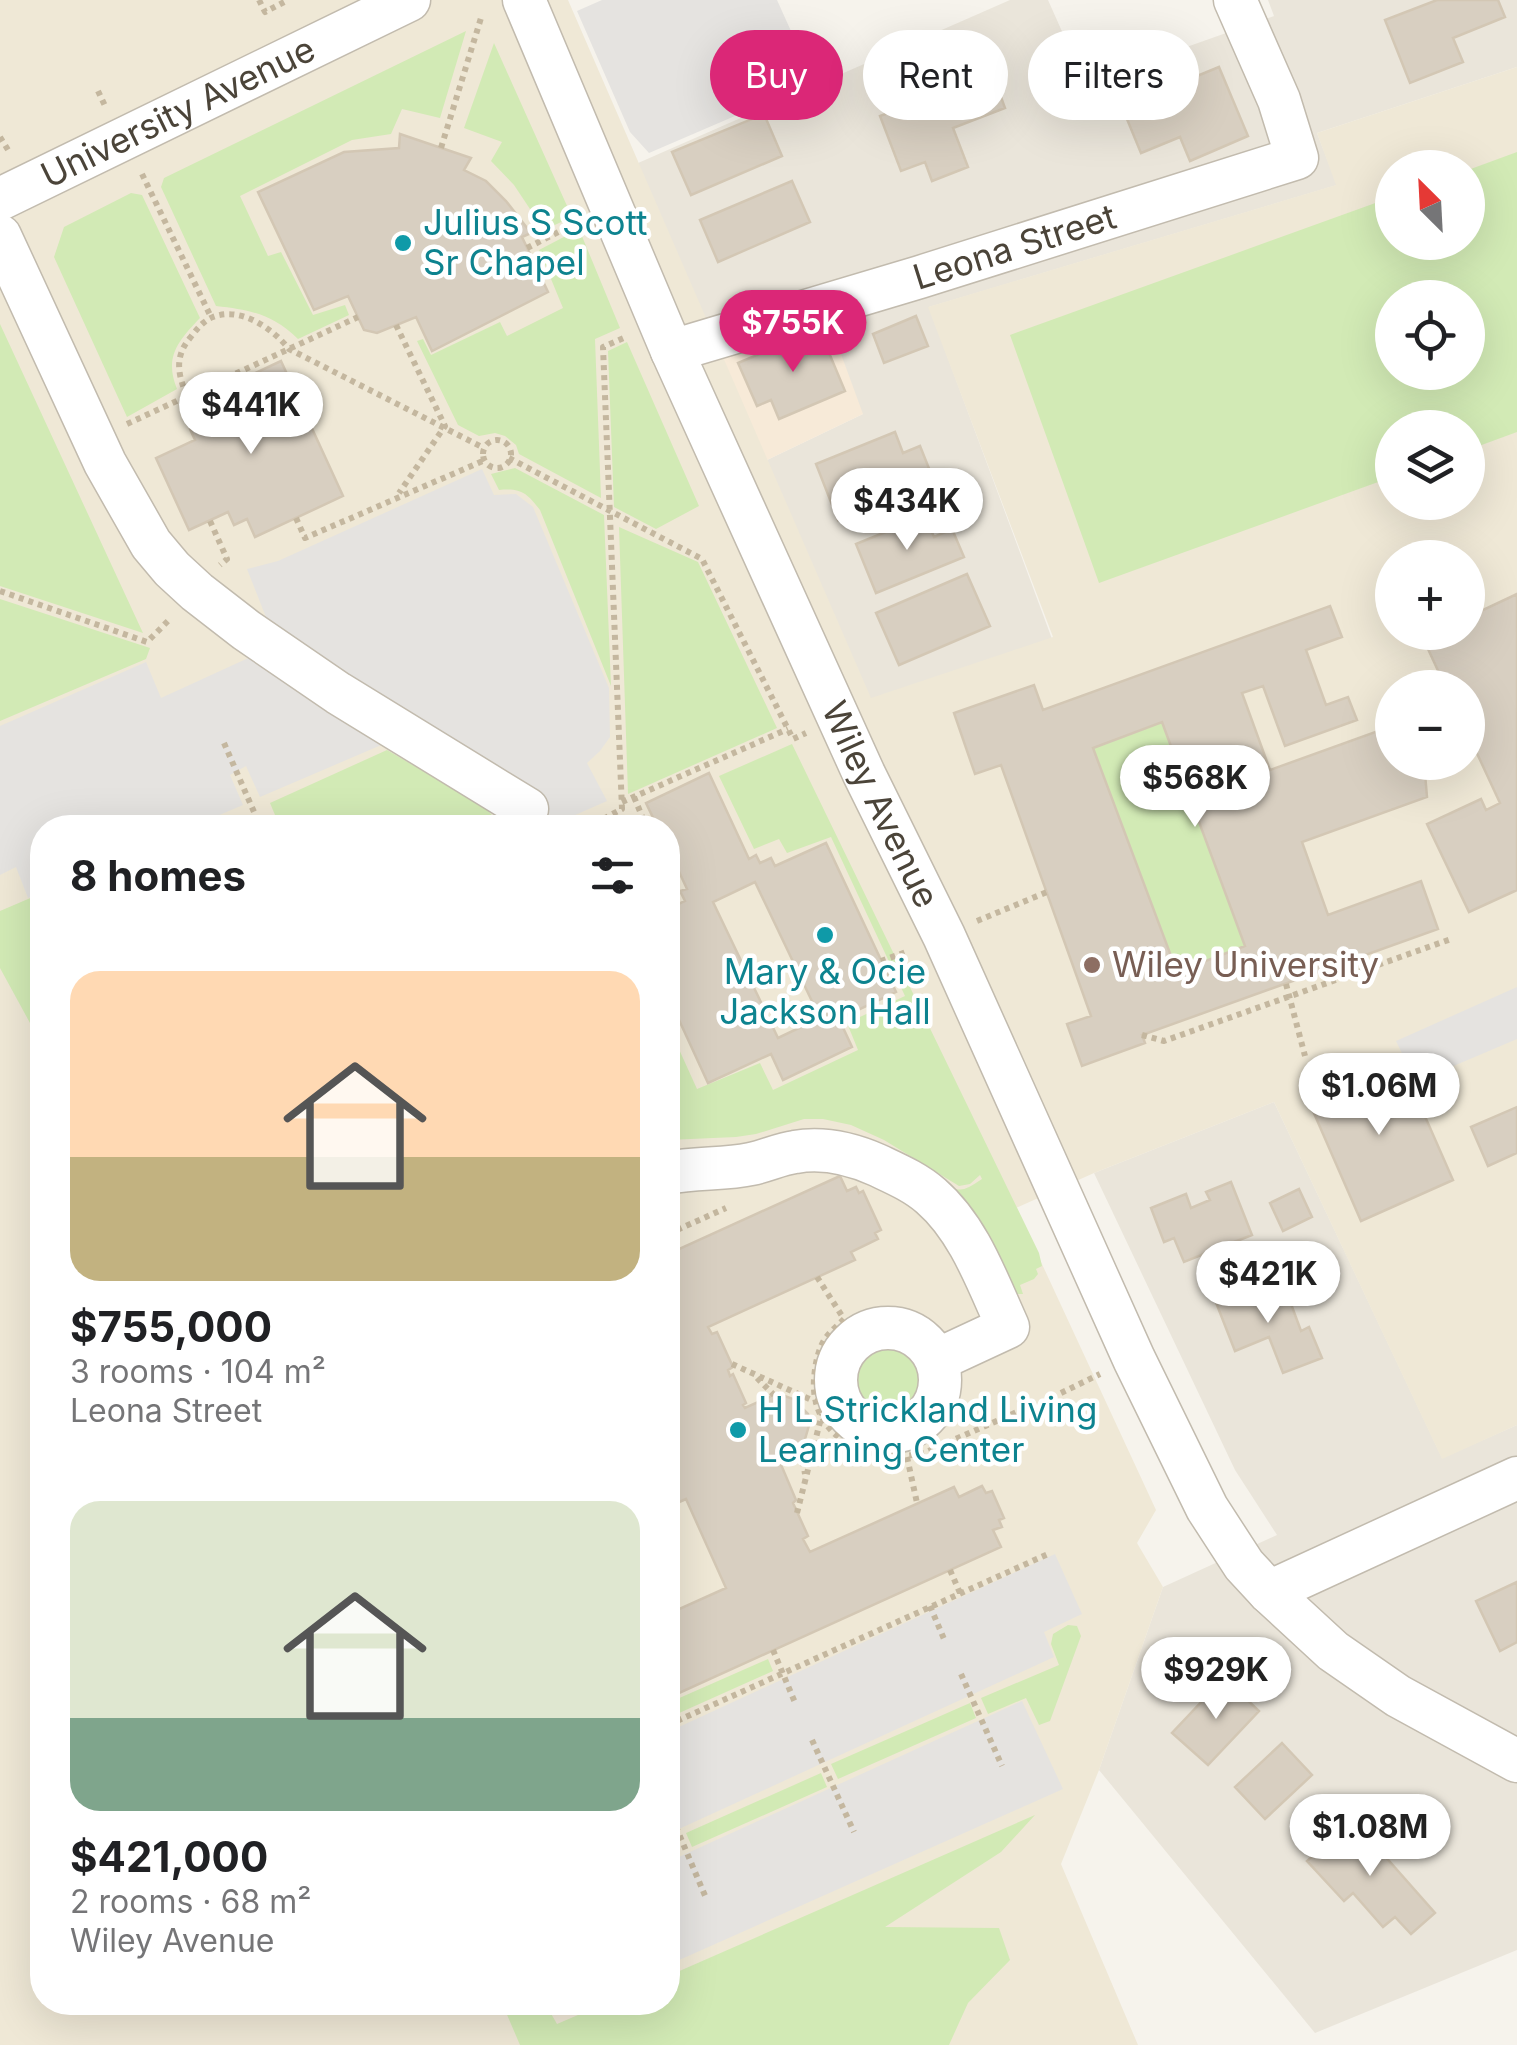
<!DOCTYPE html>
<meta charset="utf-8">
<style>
body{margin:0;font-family:Inter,sans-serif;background:#f6f6f6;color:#202124;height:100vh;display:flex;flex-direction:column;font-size:38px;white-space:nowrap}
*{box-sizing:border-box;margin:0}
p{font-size:32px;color:#757577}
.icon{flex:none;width:55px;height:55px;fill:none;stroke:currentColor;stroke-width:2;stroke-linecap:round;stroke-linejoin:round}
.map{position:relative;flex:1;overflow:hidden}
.side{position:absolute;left:30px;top:815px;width:650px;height:1200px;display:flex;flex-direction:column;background:#fff;border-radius:40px;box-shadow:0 10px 40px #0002}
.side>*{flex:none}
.banner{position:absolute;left:710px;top:30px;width:655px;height:90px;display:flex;gap:20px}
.needle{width:65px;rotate:336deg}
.fabs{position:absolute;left:1375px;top:150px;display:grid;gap:20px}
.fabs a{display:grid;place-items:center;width:110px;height:110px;border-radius:50%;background:#fff;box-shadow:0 10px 40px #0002;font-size:50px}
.price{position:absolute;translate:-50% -85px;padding:0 22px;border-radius:35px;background:#fff;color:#222;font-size:32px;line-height:65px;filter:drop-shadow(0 2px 5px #0008)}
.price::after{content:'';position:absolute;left:50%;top:60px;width:30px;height:22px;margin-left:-15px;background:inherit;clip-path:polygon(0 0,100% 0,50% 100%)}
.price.on{background:#db2777;color:#fff}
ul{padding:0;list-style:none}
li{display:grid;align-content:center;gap:20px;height:530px;padding:0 40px}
li span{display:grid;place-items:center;height:310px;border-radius:30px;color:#555}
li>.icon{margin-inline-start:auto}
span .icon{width:180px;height:180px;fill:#fffc;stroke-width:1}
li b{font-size:42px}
h2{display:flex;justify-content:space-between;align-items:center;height:120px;padding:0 40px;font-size:42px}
.chip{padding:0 35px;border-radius:45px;background:#fff;box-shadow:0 10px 40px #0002;font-size:35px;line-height:90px}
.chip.on{background:#db2777;color:#fff}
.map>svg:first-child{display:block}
</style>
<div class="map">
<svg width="1517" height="2045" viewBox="0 0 1517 2045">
<rect width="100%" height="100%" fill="#f6f3ec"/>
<!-- residential -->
<path fill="#eae5da" d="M1010 0H1048L1085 83 1274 16 1268 0H1517V67L1317 133 1337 185 929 307 1052 639 871 710 767 460 863 414 712 356 629 167Z
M1274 1102 1442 1458 1517 1425V1950L1315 2033 1099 1770 1163 1587 1277 1535 1235 1470 1094 1173Z"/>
<!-- commercial -->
<path fill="#f7ead8" d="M827 316 863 414 767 460 712 356Z"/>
<!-- education -->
<path fill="#efe8d6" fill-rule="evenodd" d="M0 0H568L871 698 1053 637 928 307 1336 185 1317 133 1517 67V1425L1442 1459 1274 1102 1094 1173 1016 1208 1156 1510 1137 1543 1163 1587 1099 1770 1061 1864 1138 2045H0ZM1392 168H1468V242H1392ZM1392 298H1468V372H1392ZM1392 428H1468V502H1392ZM1392 558H1468V632H1392ZM1392 688H1468V762H1392ZM42 828H668V2002H42Z"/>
<!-- green -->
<path fill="#d2eab5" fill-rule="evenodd" d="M466 31 440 118 402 109 391 134 352 140 240 196 268 256 281 252 313 315 345 305 349 315 298 339C272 314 251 310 216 306L161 187 164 178Z
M494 43 572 217 544 230 514 185 491 161 502 142 464 128Z
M1517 152V432L1468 450V428H1392V477L1099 583 1010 335 1392 197V242H1468V170ZM1392 298H1468V372H1392Z
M131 193 142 195 200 318C178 341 164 357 177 389L127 417 54 257 64 227Z
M579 229 620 328 595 339 601 498 519 454 516 445 505 436 495 433 479 436 458 425 417 341 423 339 431 355 500 322 507 336 563 308 539 250Z
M0 324 143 633 0 586Z
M627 342 699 506 656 529 614 507 608 351Z
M515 468 604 515 611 686 540 510C527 493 521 488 499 490L491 474Z
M619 527 698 562 777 728 628 794Z
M0 599 150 648 146 659 0 721Z
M1162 722 1245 946 1177 972 1093 748Z
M792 744 1039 1253 1042 1266 1036 1269 1038 1274 1034 1279 1020 1285 1023 1294H1016L938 1182C961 1192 961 1193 982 1179L980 1175 970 1184 959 1186 884 1140 851 1125 823 1119H804L756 1134 736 1137 668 1140V1025L697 1089 760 1063 773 1090 858 1050 847 1023 905 996 831 837 787 853 779 839 754 849 719 776Z
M387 750 485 807 496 820V827H280L270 803Z
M42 893V1045L0 968V911Z
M856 1379a33 33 0 1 1 66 0a33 33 0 1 1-66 0Z
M1068 1625 1077 1626 1081 1636 1050 1721 1039 1725 1026 1698 988 1714 981 1698 1059 1665 1051 1644 1053 1634Z
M768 1659 773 1671 668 1718V1703Z
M970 1703 976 1718 838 1779 831 1764Z
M821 1773 827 1787 692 1847 686 1833Z
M1035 1815 1001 1852 885 1927 999 1928 1010 1960 968 2003 949 2045H520L502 2003H510L514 2011 545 2003 557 2024 606 2003 668 2002V1976Z"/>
<!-- parking -->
<path fill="#e5e3e0" d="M602 0H777L814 82 649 153 630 132 577 11Z
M482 469 494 495 516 494 533 507 609 688 610 737 600 751 587 763 607 801 548 827H528L386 743 260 797 246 766 230 775 243 805 191 827 42 828V892L28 898 16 867 0 875V726L146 662 161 698 277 645 247 569 278 561Z
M1517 987V1039L1416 1082 1396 1041Z
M1055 1554 1082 1614 1044 1632 1054 1657 668 1834V1732Z
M1022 1701 1063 1789 668 1965V1862Z"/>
<!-- building -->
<path fill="#d8cfc1" stroke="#d3c7b4" stroke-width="2.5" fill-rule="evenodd" d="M1437 0H1498L1505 17 1453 38 1463 62 1410 83 1385 20Z
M978 35 1005 108 953 128 968 167 932 181 925 162 901 171 880 116 953 89 939 50Z
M1219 67 1248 136 1190 161 1180 137 1141 153 1122 107Z
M764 114 782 156 691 195 672 152Z
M400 134 471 158 464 170 486 181 506 201 531 233 522 237 548 292 432 351 416 317 377 333 364 330 348 296 314 310 258 192 344 152 399 148Z
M792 181 810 222 718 262 700 220Z
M916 316 928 346 884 363 873 334Z
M819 329 845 391 779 419 771 400 757 406 738 363Z
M281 361 343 496 255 537 247 519 234 525 228 512 189 530 156 458 195 440 190 429 203 423 193 402Z
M895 432 903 453 920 446 934 481 838 520 816 464Z
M925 516 934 537 952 529 964 557 876 593 856 544Z
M967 574 990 626 899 665 876 613Z
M1517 594V890L1469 912 1427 824 1481 799 1486 810 1500 803 1468 734V688H1446L1423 638 1435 632H1468V617Z
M1330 606 1342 637 1306 650 1326 705 1348 697 1357 720 1285 746 1263 686 1242 693 1270 770 1392 726V762H1424L1427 797 1302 842 1328 915 1421 881 1438 929 1142 1035 1145 1043 1082 1066 1067 1024 1091 1016 1001 765 975 774 954 713 1034 685 1043 710ZM1162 722 1245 946 1177 972 1093 748Z
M709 773 749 859 756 855 760 863 771 858 775 866 826 843 896 992 839 1019 852 1047 783 1080 771 1054 708 1083 668 996V909L685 901 680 891 687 889 668 848V828H658L646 803ZM755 882 820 1018 778 1038 713 902Z
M1398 1055 1453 1180 1361 1221 1306 1095Z
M1517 1107V1153L1488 1166 1471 1127Z
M840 1176 847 1191 856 1187 859 1193 863 1191 881 1230 875 1233 878 1239 851 1252 855 1260 708 1327 712 1334 717 1332 733 1367 728 1370 730 1376 733 1374 746 1403 743 1405 745 1408 778 1393 780 1398 785 1396 793 1399 808 1414 810 1422 803 1446 804 1449 779 1460 796 1500 793 1503 808 1536 803 1539 810 1552 954 1487 959 1497 982 1486 986 1493 992 1491 1004 1518 999 1520 1002 1527 993 1530 1001 1547 668 1698V1614L726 1588 686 1499 668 1507V1254Z
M1231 1182 1252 1235 1184 1262 1174 1238 1164 1242 1151 1208 1186 1194 1191 1208 1210 1200 1206 1192Z
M1299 1189 1312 1217 1283 1231 1270 1203Z
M1263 1281 1270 1299 1287 1293 1301 1331 1309 1327 1322 1358 1283 1373 1269 1337 1235 1351 1215 1300Z
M1517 1582V1642L1500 1651 1476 1601Z
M1224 1678 1259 1711 1208 1765 1172 1733Z
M1282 1743 1312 1775 1265 1819 1235 1787Z
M1353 1820 1435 1913 1411 1934 1395 1917 1383 1927 1353 1893 1344 1901 1307 1861Z"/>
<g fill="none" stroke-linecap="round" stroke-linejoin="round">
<defs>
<g id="minor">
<path id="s1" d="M524 0 672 351 864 774 944 936 1134 1359 1207 1508 1244 1565 1269 1592 1333 1651 1398 1696 1517 1761"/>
<path id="s2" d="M0 199 409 0"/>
<path d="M0 236 105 463 151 544 172 569 197 592 246 630 338 693 527 809 519 828"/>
<path id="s3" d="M672 351 920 277 1297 158 1279 100 1235 0"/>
<path d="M668 1173C695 1167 724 1170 751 1164 766 1161 780 1154 795 1152 823 1147 852 1154 877 1165 896 1174 915 1182 931 1196 969 1229 987 1281 1008 1327L937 1360"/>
<circle cx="888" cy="1380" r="52"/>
<path d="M1269 1592 1517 1478"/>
</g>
</defs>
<!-- minor casing -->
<use href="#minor" stroke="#c2bbae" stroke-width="45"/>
<!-- path -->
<path stroke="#c4b79f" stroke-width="6" stroke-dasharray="5 5" stroke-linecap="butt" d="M259 0 265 12 288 0
M98 91 106 108
M0 137 10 153
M441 148 481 18
M142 174 211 317
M527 248 578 222
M396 325 445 426 399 493
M187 396C178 375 174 357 190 338 197 329 203 321 213 317 241 306 273 329 289 349L484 448
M127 424 358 317
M483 454a14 14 0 1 1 28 0a14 14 0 1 1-28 0Z
M509 458 702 559 793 739 806 733
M296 518 305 538 485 460
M210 521 227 559 220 565
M0 591 147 642 171 618
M224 743 261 828
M634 797 647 828
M622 802 788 729
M586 828 622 809 603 347 626 337
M668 877 677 899 668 904
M977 921 1047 892
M881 961 906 952
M1286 984 1305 1056
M1142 1035 1164 1041 1451 939
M668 1234 726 1208
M817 1277 844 1319C837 1326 828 1333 823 1342 817 1354 815 1366 814 1379 810 1441 873 1465 924 1453L1026 1408
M732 1364 816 1402
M757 1378 774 1395
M1061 1393 1100 1374
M801 1451 805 1474
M907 1457 917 1503
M797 1513 822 1414
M950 1570 960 1593
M930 1606 944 1639
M773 1650 796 1705
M961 1674 1002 1766
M668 1725 1048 1554
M812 1740 854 1832
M668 1808 706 1898"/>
<!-- minor -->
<use href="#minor" stroke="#fff" stroke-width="42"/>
</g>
<!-- markers -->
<g fill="#0f9aa8" stroke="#fff" stroke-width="4">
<circle cx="403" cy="243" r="10"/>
<circle cx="825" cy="935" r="10"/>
<circle cx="738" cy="1430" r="10"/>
</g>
<circle fill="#8d6e63" stroke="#fff" stroke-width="4" cx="1092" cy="965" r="10"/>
<g text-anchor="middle" stroke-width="9" stroke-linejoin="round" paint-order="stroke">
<!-- street labels -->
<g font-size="35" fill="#4b4439" stroke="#fff">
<text dy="12" stroke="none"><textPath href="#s2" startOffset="198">University Avenue</textPath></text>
<text dy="12" stroke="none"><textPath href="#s3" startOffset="358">Leona Street</textPath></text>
<text dy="12" stroke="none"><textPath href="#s1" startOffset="880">Wiley Avenue</textPath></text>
</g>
<!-- culture labels -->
<g font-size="35" fill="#0d838f" stroke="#fff" text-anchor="start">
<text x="423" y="235">Julius S Scott<tspan x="423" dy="40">Sr Chapel</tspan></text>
<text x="825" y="984" text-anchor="middle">Mary &amp; Ocie<tspan x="825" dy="40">Jackson Hall</tspan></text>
<text x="758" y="1422">H L Strickland Living<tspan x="758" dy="40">Learning Center</tspan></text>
</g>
<!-- education labels -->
<g font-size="35" fill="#785e54" stroke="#fff" text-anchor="start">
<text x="1112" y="977">Wiley University</text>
</g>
</g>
</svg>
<div class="fabs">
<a><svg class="needle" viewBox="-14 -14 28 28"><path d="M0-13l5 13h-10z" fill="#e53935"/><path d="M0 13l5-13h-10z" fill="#757577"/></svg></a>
<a><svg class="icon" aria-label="locate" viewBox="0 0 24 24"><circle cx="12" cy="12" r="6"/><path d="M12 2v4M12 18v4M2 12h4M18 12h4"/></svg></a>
<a><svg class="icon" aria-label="layers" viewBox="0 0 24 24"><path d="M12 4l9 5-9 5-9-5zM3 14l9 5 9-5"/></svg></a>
<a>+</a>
<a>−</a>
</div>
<b class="price on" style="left:793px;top:375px">$755K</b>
<b class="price" style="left:251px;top:457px">$441K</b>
<b class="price" style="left:907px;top:553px">$434K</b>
<b class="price" style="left:1195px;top:830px">$568K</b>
<b class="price" style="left:1379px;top:1138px">$1.06M</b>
<b class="price" style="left:1268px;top:1326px">$421K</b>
<b class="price" style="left:1216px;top:1722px">$929K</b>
<b class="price" style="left:1370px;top:1879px">$1.08M</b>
<div class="banner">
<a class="chip on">Buy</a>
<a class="chip">Rent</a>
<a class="chip">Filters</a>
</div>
<section class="side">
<h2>8 homes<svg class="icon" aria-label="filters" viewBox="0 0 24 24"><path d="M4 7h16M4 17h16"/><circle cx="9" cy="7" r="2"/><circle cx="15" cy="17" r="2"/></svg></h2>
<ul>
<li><span style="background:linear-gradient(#ffd9b3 60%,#c2b280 0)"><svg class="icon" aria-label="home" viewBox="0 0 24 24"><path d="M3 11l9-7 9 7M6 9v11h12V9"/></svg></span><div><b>$755,000</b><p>3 rooms · 104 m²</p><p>Leona Street</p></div></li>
<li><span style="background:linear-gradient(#dfe7d0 70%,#7fa58c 0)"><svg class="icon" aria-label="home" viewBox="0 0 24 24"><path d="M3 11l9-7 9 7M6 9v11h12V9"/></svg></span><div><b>$421,000</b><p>2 rooms · 68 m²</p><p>Wiley Avenue</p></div></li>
</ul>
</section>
</div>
